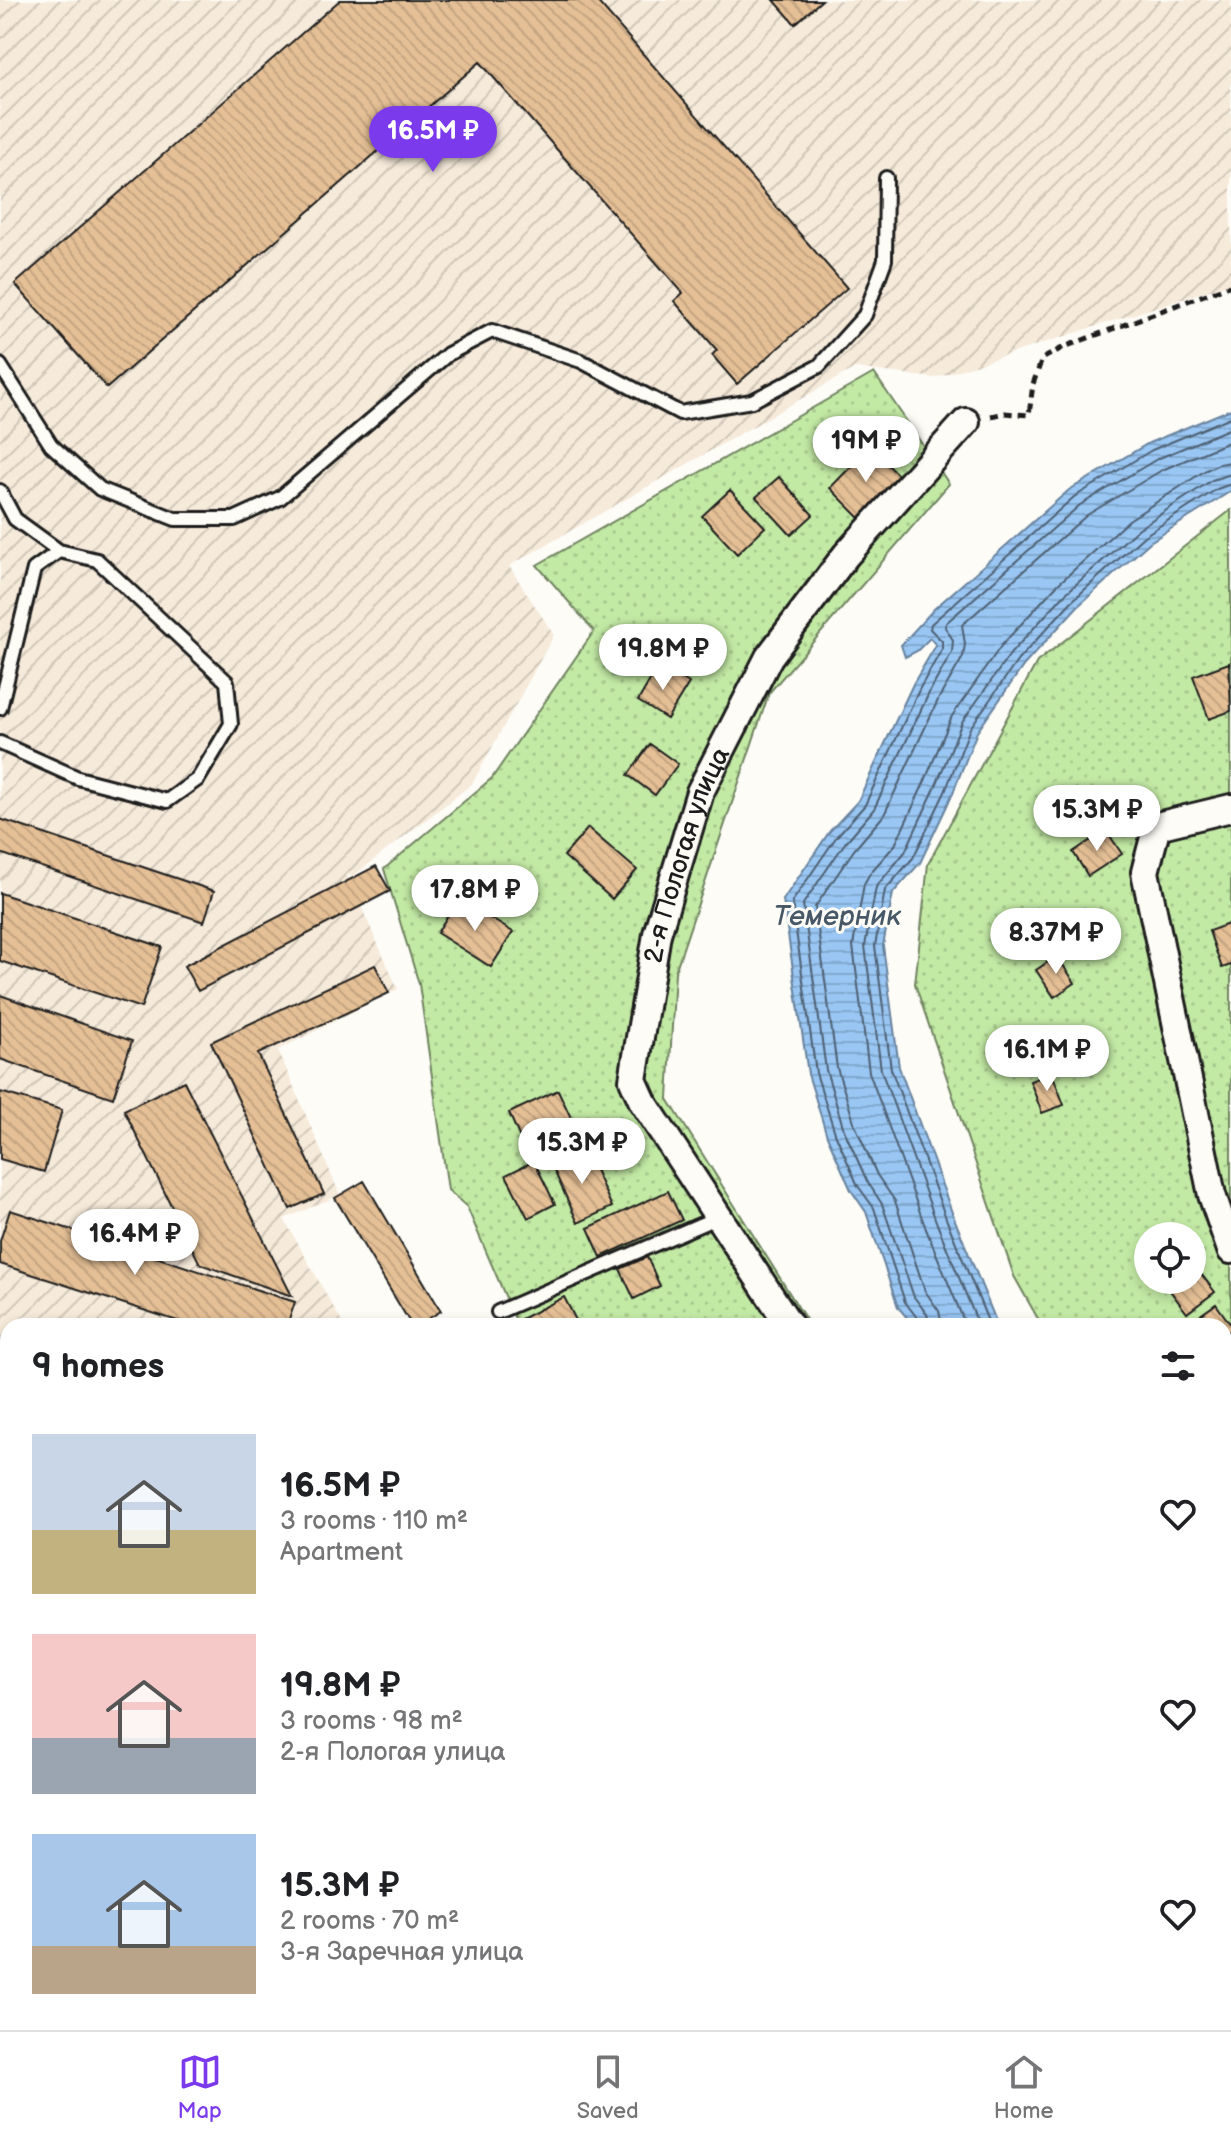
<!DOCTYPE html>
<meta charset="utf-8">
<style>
body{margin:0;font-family:"Balsamiq Sans",sans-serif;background:#f2f2f2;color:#202124;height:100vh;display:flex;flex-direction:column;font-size:30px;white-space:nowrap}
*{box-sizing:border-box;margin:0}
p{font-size:26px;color:#757577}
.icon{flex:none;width:44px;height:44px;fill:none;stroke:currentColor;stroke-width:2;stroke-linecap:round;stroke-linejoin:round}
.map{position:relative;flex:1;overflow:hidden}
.panel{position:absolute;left:0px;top:1318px;width:1232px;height:712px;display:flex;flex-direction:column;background:#fff;border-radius:24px 24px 0 0;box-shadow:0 4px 12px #0003}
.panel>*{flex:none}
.buttons{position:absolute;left:1134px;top:1222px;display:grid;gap:16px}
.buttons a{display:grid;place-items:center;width:72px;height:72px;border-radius:50%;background:#fff;box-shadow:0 4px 12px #0003;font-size:40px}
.price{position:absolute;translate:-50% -68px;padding:0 18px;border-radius:28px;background:#fff;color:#222;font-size:26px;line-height:52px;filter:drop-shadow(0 2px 4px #0008)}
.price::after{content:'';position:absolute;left:50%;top:48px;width:24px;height:18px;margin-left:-12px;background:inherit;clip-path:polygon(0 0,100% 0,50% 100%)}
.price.active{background:#7c3aed;color:#fff}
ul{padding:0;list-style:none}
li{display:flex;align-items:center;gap:24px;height:200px;padding:0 32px}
li span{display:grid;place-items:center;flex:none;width:224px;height:160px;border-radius:0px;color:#555}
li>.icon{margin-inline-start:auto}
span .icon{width:96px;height:96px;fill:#fffc;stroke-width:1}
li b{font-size:34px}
h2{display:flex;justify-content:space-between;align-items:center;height:96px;padding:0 32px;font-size:34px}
.dock{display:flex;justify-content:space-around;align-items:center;height:112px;border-top:2px solid #e0e0e0;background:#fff;font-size:22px;color:#757577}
.dock a{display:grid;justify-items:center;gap:4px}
.dock .active{color:#7c3aed}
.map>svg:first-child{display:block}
</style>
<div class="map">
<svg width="1231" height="2030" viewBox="0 0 1231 2030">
<defs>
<pattern id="industrial-furrows" width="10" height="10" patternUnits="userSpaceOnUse" patternTransform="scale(2)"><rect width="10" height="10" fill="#f6eada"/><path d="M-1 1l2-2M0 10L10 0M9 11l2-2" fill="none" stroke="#d2c8ba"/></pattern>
<pattern id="garden-dots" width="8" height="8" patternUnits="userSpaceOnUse" patternTransform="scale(2)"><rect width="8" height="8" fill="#c3eaa5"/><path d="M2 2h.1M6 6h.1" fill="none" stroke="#a7c88d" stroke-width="1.8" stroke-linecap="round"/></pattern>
<pattern id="water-rules" width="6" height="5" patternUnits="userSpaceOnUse" patternTransform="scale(2)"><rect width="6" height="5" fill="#99c6f3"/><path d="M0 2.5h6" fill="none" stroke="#83aad0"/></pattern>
<pattern id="building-back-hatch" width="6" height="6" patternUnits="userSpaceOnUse" patternTransform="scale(2)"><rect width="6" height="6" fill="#e5c096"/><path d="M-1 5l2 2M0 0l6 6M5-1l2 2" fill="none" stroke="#c4a481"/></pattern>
</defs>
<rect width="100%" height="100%" fill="#fdfcf7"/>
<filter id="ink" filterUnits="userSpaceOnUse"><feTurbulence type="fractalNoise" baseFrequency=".0125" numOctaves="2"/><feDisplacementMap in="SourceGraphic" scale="16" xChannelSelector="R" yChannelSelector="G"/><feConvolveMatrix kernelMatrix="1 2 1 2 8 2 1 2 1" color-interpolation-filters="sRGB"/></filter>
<g filter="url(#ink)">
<!-- industrial -->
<path fill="url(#industrial-furrows)" d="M0 0H1231V283L934 378 855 368 509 566 554 635 472 784 353 876 347 875 398 989 278 1050 340 1195 284 1219 344 1326H8V1355L0 1347Z"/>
<!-- garden -->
<path fill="url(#garden-dots)" stroke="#708360" stroke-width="2" fill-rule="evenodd" d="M874 373 949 484 769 693 675 972 668 1099 810 1326H518L467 1207 448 1190 419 984 384 869 492 778 594 631 537 565Z
M1231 510V1667L1224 1654V1326H1042L1014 1276 915 984 928 864 1037 662ZM1148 1236H1192V1280H1148Z
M0 1452 8 1454V2022H1223L1227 2030H0Z"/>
<!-- water -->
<path fill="url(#water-rules)" stroke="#67829d" stroke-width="2" d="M1231 409V491L1150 542 1077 607 1024 665 977 732 952 795 920 863 893 893 883 946 899 1067 954 1218 998 1326H914L898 1307 866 1212 851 1190 827 1136 808 1074 783 900 830 831 858 801 913 684 936 645 930 638 917 651 905 657 901 645 934 609 1069 490 1149 443Z
M1224 1685 1231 1693V1916L1229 1888 1224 1877Z"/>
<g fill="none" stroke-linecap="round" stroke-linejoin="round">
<!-- shore -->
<path stroke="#4e6072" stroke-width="2" d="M920 1326 918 1319 905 1302 874 1208 858 1186 835 1133 816 1073 792 902 837 836 865 805 920 688 942 649V641L930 629 931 624 1074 497 1152 450 1231 417
M930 1326 927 1314 914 1297 882 1204 867 1181 844 1130 826 1070 803 904 845 843 874 809 929 693 952 652 953 640 945 627 946 623 1080 505 1157 459 1231 428
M942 1326 939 1311 925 1291 895 1201 877 1175 855 1125 837 1068 815 907 854 850 884 815 939 698 963 657 965 644 962 625 1087 515 1162 470 1231 441
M966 1326 926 1229 869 1072 853 946 864 884 870 873 895 845 924 783 952 716 1001 646 1056 586 1129 520 1206 470 1219 464 1231 462
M979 1326 937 1224 881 1070 865 946 876 887 905 852 935 788 962 722 1011 653 1064 595 1138 529 1212 480 1231 474
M990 1326 947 1221 891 1069 875 946 885 890 913 858 945 792 970 728 1018 660 1071 602 1144 536 1217 489 1231 484"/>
</g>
<!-- building -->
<path fill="url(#building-back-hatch)" stroke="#1c1c1c" stroke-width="2" d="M340 0H596L847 288 737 384 712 355 717 350 674 301 683 293 480 62 107 388 15 284Z
M774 0H822L795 24Z
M870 447 902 479 862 520 830 488Z
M779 477 813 515 791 535 756 497Z
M730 490 765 527 737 554 702 516Z
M1229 663 1231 711 1209 719 1193 676Z
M659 665 689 683 667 719 638 701Z
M650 744 678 764 655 795 628 775Z
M0 819 214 891 204 922 0 853Z
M588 828 637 870 612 899 564 856Z
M1106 830 1122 854 1088 876 1073 852Z
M376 866 390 891 198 991 184 966Z
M0 893 162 947 141 1008 0 961Z
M458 899 513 932 491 967 437 933Z
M1231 923V965L1222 968 1209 931Z
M1057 956 1075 983 1054 997 1036 970Z
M375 965 389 993 258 1054 324 1194 290 1209 211 1042Z
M0 995 132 1041 113 1098 0 1059Z
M1052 1073 1064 1105 1042 1113 1030 1081Z
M184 1081 292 1296 200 1264 124 1110Z
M558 1090 572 1120 522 1143 509 1113Z
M0 1092 62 1110 44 1172 0 1159Z
M586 1150 612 1207 578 1223 552 1166Z
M534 1161 555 1204 528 1218 506 1175Z
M364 1181 441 1311 416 1326H412L335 1198Z
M668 1191 682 1220 601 1257 588 1228Z
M10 1210 295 1302 287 1326H193L0 1264V1241Z
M647 1257 660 1286 634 1299 620 1269Z
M1192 1262 1215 1292 1187 1313 1162 1280H1192Z
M564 1297 579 1326H512L511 1324Z
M1216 1304 1231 1325V1330L1224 1335V1326H1196L1192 1321Z
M0 1505H8V1572H0Z
M0 1648H8V1672H0Z
M0 1689H8V1747H0Z
M0 1757H8V1780H0Z
M0 1834H8V1881L0 1882Z
M0 1928H8V1979L0 1980Z
M39 2022H122L123 2030H39Z
M167 2022H244L245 2030H167Z
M360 2022H436V2028L453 2027V2030H361Z
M500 2022H575V2030H500Z
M664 2022H722L684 2030H665Z
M1021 2022H1048L1030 2030H1025Z"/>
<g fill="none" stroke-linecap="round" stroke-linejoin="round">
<defs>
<path id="service" d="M0 365 51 445 100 489 175 519H234L280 498 448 354 492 331 581 361 680 413 752 401 819 366 865 315 885 260 886 178
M0 491 15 519 59 551
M0 708 34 569 59 551 97 560 227 682 231 724 198 779 167 801 78 778 0 743
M498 1312 718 1217"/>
<g id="minor">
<path d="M1231 808 1157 826 1145 872 1212 1195 1231 1250"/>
<path id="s1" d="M790 1326 643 1102 633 1080 657 934 700 792 769 657 846 555 966 422"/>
<path d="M0 1473 8 1475"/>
<path d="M345 2022 346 2030"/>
<path d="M624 2022 626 2030"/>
<path d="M1185 2022 1189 2030"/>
</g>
</defs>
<!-- service casing -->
<use href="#service" stroke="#1c1c1c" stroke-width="18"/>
<!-- minor casing -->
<use href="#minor" stroke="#1c1c1c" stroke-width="32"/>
<!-- path -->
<path stroke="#1c1c1c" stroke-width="5" stroke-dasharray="8 6" stroke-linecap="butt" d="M991 416 1005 413 1029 415 1033 384 1042 359 1064 347 1231 285"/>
<!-- service -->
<use href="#service" stroke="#fdfcf7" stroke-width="12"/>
<!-- minor -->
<use href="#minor" stroke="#fdfcf7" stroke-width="26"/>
</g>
</g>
<g text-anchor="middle" stroke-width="6" stroke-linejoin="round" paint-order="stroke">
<!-- street labels -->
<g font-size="26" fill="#1c1c1c" stroke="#fdfcf7">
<text dy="9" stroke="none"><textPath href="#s1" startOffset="524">2-я Пологая улица</textPath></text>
</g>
<!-- water labels -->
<g font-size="28" font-style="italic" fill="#485867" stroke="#fdfcf7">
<text x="837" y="925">Темерник</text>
</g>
</g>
</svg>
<div class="buttons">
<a><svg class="icon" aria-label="locate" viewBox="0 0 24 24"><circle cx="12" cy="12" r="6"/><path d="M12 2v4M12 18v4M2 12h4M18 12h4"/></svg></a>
</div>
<b class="price active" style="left:433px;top:174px">16.5M ₽</b>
<b class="price" style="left:866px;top:484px">19M ₽</b>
<b class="price" style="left:663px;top:692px">19.8M ₽</b>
<b class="price" style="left:1097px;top:853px">15.3M ₽</b>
<b class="price" style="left:475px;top:933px">17.8M ₽</b>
<b class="price" style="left:1056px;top:976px">8.37M ₽</b>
<b class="price" style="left:1047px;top:1093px">16.1M ₽</b>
<b class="price" style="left:582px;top:1186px">15.3M ₽</b>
<b class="price" style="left:135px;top:1277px">16.4M ₽</b>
<section class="panel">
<h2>9 homes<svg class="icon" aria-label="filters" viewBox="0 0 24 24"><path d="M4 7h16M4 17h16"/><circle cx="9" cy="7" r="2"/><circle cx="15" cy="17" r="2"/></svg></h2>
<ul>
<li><span style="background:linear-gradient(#c9d6e8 60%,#c2b280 0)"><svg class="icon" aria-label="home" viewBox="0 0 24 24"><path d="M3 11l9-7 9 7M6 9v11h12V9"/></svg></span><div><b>16.5M ₽</b><p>3 rooms · 110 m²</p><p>Apartment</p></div><svg class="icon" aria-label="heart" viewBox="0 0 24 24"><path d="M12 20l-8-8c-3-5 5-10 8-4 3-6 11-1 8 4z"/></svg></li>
<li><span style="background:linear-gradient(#f6c9c9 65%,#9aa5b1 0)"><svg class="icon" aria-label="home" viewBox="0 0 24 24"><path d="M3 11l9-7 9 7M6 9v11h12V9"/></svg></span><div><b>19.8M ₽</b><p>3 rooms · 98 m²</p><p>2-я Пологая улица</p></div><svg class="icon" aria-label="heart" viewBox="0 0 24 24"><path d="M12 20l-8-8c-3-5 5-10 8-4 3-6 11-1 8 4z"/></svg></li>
<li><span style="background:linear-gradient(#a9c7e8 70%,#b9a48a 0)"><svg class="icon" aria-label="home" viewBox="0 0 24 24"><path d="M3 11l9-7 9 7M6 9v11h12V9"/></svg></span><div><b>15.3M ₽</b><p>2 rooms · 70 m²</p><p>3-я Заречная улица</p></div><svg class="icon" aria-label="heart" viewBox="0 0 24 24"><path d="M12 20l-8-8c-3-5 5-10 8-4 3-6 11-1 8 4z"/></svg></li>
</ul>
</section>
</div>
<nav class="dock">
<a class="active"><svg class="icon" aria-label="map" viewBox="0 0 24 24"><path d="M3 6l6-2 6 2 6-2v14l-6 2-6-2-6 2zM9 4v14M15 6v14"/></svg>Map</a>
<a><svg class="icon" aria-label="saved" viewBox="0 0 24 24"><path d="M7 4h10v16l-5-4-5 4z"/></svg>Saved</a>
<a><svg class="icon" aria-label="home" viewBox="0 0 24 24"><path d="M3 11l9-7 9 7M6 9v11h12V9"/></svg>Home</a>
</nav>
